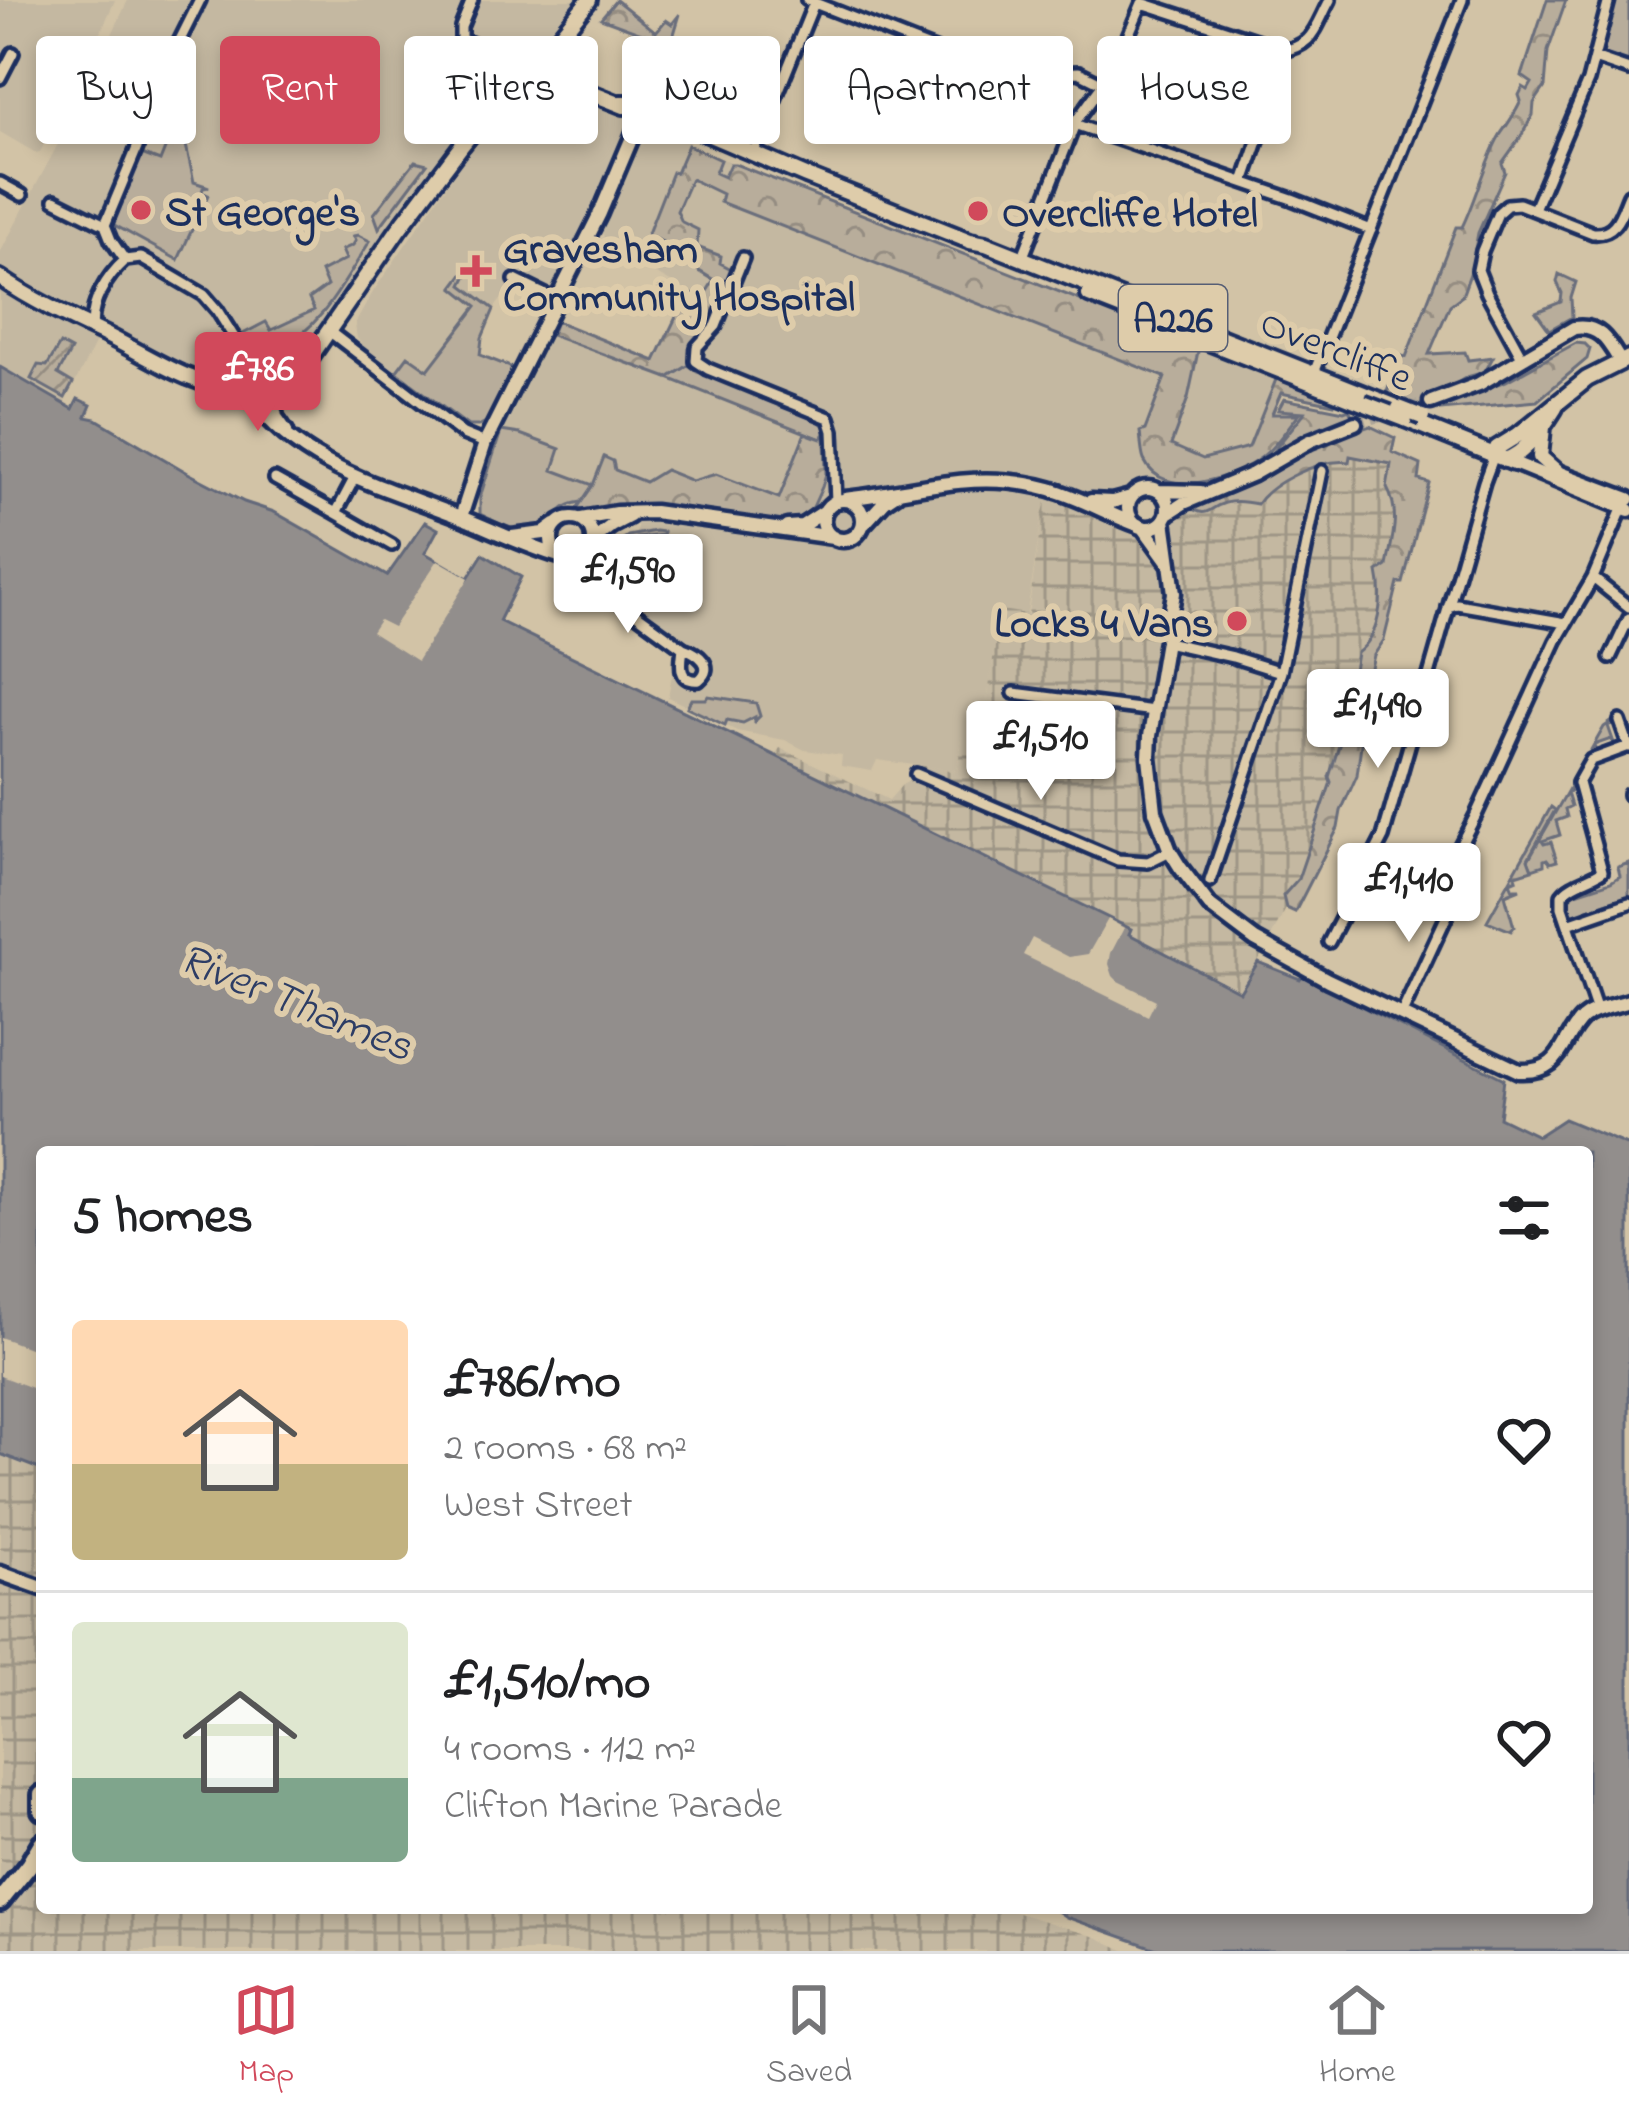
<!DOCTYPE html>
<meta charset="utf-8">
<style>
body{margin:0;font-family:"Indie Flower",sans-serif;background:#f2f2f2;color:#202124;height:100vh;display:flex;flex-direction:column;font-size:45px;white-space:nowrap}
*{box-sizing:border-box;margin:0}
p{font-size:39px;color:#757577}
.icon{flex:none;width:66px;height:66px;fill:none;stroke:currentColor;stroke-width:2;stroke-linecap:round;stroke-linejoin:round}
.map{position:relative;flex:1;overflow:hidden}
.sheet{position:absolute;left:36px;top:1146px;width:1557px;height:768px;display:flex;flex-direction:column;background:#fff;border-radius:12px;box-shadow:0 6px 18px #0003}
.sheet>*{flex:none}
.guide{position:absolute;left:36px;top:36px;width:1557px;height:108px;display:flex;gap:24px}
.price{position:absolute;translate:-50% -102px;padding:0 27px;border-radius:12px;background:#fff;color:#222;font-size:39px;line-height:78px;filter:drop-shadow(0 3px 6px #0008)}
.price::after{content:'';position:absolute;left:50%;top:72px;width:36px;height:27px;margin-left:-18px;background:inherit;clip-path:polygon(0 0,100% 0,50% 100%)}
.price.current{background:#d1495b;color:#fff}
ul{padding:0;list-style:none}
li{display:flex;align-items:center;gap:36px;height:300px;padding:0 36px}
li+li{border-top:3px solid #e0e0e0}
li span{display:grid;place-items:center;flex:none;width:336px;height:240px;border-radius:12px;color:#555}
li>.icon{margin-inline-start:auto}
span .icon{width:144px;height:144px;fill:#fffc;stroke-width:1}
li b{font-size:51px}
h2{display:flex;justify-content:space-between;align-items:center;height:144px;padding:0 36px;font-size:51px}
.tag{padding:0 42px;border-radius:12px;background:#fff;box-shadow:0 6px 18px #0003;font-size:42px;line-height:108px}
.tag.current{background:#d1495b;color:#fff}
.tab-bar{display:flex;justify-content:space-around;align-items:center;height:168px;border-top:3px solid #e0e0e0;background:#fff;font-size:33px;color:#757577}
.tab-bar a{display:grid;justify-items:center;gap:6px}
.tab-bar .current{color:#d1495b}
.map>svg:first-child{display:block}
</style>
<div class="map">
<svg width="1629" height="1951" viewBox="0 0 1629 1951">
<defs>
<pattern id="industrial-grid" width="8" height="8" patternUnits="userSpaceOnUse" patternTransform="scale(3)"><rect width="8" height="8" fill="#c4b8a1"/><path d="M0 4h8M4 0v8" fill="none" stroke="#9e9686"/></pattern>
<pattern id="forest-crowns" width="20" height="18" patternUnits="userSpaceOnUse" patternTransform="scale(3)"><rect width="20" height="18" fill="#b8ad9b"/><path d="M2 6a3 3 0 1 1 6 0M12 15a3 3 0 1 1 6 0" fill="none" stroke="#958d82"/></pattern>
<pattern id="garden-furrows" width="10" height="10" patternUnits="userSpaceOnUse" patternTransform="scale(3)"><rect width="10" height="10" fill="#b8ad9b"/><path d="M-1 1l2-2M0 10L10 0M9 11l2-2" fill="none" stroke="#958d82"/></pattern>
</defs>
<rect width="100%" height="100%" fill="#d2c3a6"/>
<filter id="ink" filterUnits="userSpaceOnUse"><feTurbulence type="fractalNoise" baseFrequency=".00833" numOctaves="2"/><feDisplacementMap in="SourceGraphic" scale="24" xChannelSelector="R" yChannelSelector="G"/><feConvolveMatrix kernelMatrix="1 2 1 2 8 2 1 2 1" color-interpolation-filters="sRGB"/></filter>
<g filter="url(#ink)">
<!-- built -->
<path fill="#c4b8a1" d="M0 0H115L92 52 84 51 68 80 76 86 40 152 36 153 0 132Z
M128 0H575L538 44 557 57 564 69 695 126 688 145 735 164 721 202 1166 377 1153 471 1159 476 1132 482 1123 492 1105 497 1088 496 1051 484 1042 516 1027 614 1000 611 987 703H977L972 738 962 737 957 771 877 760 872 771 841 766 842 755 805 750 785 740 737 731 668 697 675 659 672 649 679 638 627 599 638 520 657 518 786 536 789 516 645 496 593 485 553 469 560 450 520 434 501 431 551 335 669 377 702 300 639 264 627 252 604 238 601 225 621 177 608 173 546 302 513 283 494 309 482 338 479 352 513 368 486 422 481 425 468 426 366 350 357 338 355 324 373 292 480 137 496 118 501 119 493 111 416 219 297 398 258 415 98 338 64 404 0 367V253L82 99Z
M1199 347 1277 377 1249 448 1203 460 1171 445 1188 398Z"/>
<!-- industrial -->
<path fill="url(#industrial-grid)" d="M1372 447 1422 467 1391 594 1302 879 1241 993 1128 934 1130 930 1108 919 775 755 780 748 889 800 902 785 911 780 917 765 957 771 962 737H972L977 702H987L1000 610 1028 614 1042 516 1048 494 1094 512 1142 537 1158 535 1171 529 1183 509 1252 481 1293 456Z
M0 1454 42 1470V1908H1002L1096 1937 1126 1951H0Z"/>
<!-- green -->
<path fill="#b8ad9b" stroke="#6a6e7c" stroke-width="3" d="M1614 0H1629V63L1603 54Z
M168 104 183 131 194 182 209 187 203 188 202 192 208 195 178 260 109 222 139 153 160 161 166 146 147 137 158 107 162 109Z
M415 161 427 164 379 228 374 214Z
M358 235 370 241C339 290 325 323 274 354L247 349 239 336 266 322 271 330 314 310 309 299 327 286 321 272 346 259 342 250 353 245 356 240 353 236Z
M1559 274 1576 282 1571 298 1572 317 1549 330 1536 312 1561 302 1562 293 1557 282Z
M462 275 466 277 462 285 494 309 482 338 480 355 513 368 486 422 478 426H468L396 372 408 356 428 370 477 306 453 287Z
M689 365 697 372 712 376 819 421 824 426 825 434 821 439 668 378Z
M501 431 520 434 560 449 553 470 593 485 582 502C560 505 564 511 549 523 527 540 500 524 480 514V497Z
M708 696 756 703 760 716 755 721V717L743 723 727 720 725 725 687 707 691 699H706Z
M1614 720 1615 722 1608 726 1615 746 1611 739 1594 745 1596 753 1588 755 1572 785 1573 790 1567 793 1571 806 1565 809 1567 817 1556 821 1560 835 1542 841 1544 844 1551 842 1557 861 1550 863 1547 859 1544 860V865L1532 869 1528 860 1604 727Z
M1629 863V900L1617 899 1585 910 1582 914 1572 918 1568 904 1570 895 1611 882 1620 876 1618 867Z"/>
<!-- forest -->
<path fill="url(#forest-crowns)" stroke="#6a6e7c" stroke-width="3" d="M616 0 656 32 666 20 672 24 680 14 671 44 601 18Z
M1547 0H1566L1548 51 1545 87 1534 103 1533 115 1520 138 1502 163 1505 172 1478 233 1471 271 1462 296 1450 305 1429 354 1465 352 1468 360 1493 357 1485 372 1467 377 1454 385 1442 398 1417 406 1385 396 1402 356 1406 357 1456 227H1462C1476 199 1485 160 1500 135 1508 124 1515 114 1521 101L1519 95 1523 87 1528 90 1532 83 1522 76Z
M688 145 720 160 715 173 724 177 730 164H735L1199 347 1188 398 1171 445 1203 459 1249 447 1277 377 1335 401 1334 404 1281 393 1272 414H1299C1287 428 1276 446 1262 457 1235 478 1164 502 1144 460 1141 452 1141 440 1140 432L1145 430 1165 377 720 202 722 194 691 179 677 211 682 222 698 230 697 247 721 256 720 263 733 270 707 331 689 348V365L668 378 551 335 556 321 655 361 688 292 702 299 714 280 689 265 671 260 676 247 647 236 672 172 676 173Z
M1576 343 1585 344 1590 349 1587 359 1537 401 1441 410 1435 405 1506 381Z
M1284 399 1344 411 1349 409 1353 417 1295 441 1270 455 1305 412 1278 410Z
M1370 426 1395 438 1392 452 1421 465 1419 480 1429 483 1403 583H1398L1384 640 1374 655 1371 668 1357 775 1341 811 1338 828 1295 912 1286 908 1283 896 1298 879 1331 782 1329 777 1343 733 1357 653C1380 636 1384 599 1378 572L1387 566C1392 539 1401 513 1387 488L1391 464 1350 456 1349 462C1321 458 1272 482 1257 504 1248 502 1235 500 1225 503 1207 508 1208 520 1188 506L1252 481 1319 443Z
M805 433 821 439 825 434 826 474 822 487 813 507 796 522 762 523 621 507 576 510 593 485 604 457 613 461 615 470 645 482 665 470 692 481 716 474 779 498Z
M655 531 663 532V535L637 538 630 582 618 577 611 581 607 577 618 543 628 536Z
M1551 807 1555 810 1528 859 1532 870 1516 875 1517 879 1510 882 1513 889H1520L1505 895 1514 927 1511 931 1487 921Z"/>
<!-- garden -->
<path fill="url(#garden-furrows)" stroke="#6a6e7c" stroke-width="3" d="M60 344 71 350 58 374 73 383 65 398 31 379 38 365 47 366Z"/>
<!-- water -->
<path fill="#928e8c" stroke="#62687a" stroke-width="3" d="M0 367 73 409 78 399 91 405 86 417 96 419 188 473 244 502 274 512 387 576 425 522 438 529 425 553 468 578 483 554 521 577 499 621 1131 929 1129 934 1240 992 1258 962 1300 979 1302 976 1504 1079 1499 1117 1538 1136 1564 1119 1629 1146V1951H1162L1066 1917 1053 1908H1587V1152H42V1470L0 1454Z"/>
<!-- pier -->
<path fill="#d2c3a6" d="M438 560 469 578 417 661 371 632 379 620 393 627Z
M1108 919 1124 928 1111 953 1109 964 1113 976 1118 981 1156 1000 1148 1016 1023 955 1032 938 1069 957 1088 954Z
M0 1337 42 1353V1392L0 1376Z"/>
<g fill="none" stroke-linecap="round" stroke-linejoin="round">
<!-- secondary-tunnel -->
<path stroke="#ada598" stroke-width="12" stroke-dasharray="12 6" stroke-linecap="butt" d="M1355 423 1431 402"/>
<defs>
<path id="street" d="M472 0 461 27V39L528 68
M807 0 998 75 1079 72 1103 84
M1278 52C1314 46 1314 30 1330 0
M1594 58 1629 70
M0 78 13 53
M1074 124 1292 199 1371 230
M753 154 814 3
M0 183 22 195
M55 200 105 225
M1534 209 1588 81 1609 0
M743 258 716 326 697 347 696 361 708 369 829 418 833 431 836 501
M1022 259 1076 121 1114 69 1142 3 1268 44 1277 50 1279 80 1244 182
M125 260 111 240 105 225 137 148 150 100 200 0
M515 280 556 300
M93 329C89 304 107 276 125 260L141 258 204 295 217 310 252 366
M330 332 463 434 485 443
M1523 359 1487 293 1478 270 1482 251 1498 213 1507 205 1519 204 1593 233C1617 235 1621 213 1629 195
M1312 378 1462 0
M355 477 336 513 392 545
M275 479 336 513
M592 546 596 569 610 591
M572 560 598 586 683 648C698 653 716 666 699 680 677 682 681 663 683 648
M1593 578 1629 607
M1448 607 1457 604 1566 623
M1166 642 1233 657 1281 672
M1610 658 1629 618
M1014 693 1154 711
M1620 721 1629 747
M916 774 1118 860 1148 862 1170 851
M1629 795V794
M1371 862 1423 889H1434L1439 886
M1210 881 1281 672 1322 471
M1439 886 1476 815 1556 641 1593 578 1625 502
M1568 924 1629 903
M1329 942 1383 837 1484 482 1494 455
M1597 1011 1562 907V895C1571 883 1589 880 1602 871L1578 783 1591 760 1629 746
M1401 1015 1450 909 1449 898 1439 886"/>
<path id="secondary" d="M272 395 276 417 286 431
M252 399C303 469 386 487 463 518 495 531 526 546 559 556
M1431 402 1479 384 1574 328C1599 324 1608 341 1620 361
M1514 463 1629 510
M1552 470 1629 499
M1128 508a20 20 0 1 1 40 0a20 20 0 1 1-40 0Z
M1159 491 1201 492
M845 499C918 491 975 468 1050 489 1081 498 1108 514 1138 525
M823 520a20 20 0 1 1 40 0a20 20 0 1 1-40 0Z
M1091 501 1112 502 1131 497
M1167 514 1184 503 1253 474 1310 441 1355 423
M461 517 485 443 600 213 641 116
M551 539a21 21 0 1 1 42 0a21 21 0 1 1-42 0Z
M581 519 616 513 654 512 833 537
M1164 520 1174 593 1150 736 1149 757 1155 811 1170 851 1180 867 1210 906 1255 940 1328 980 1519 1071C1565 1073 1560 1039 1583 1018 1595 1008 1615 1006 1629 1001
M864 524 885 501 897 493
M787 527 802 526 825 511
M1143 527 1169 563
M512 537 544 533 555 525
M593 540 611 526 630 516
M0 1573 42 1588"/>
<path id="primary" d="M528 68 624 106
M620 103H635L806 176 970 241 986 244 1394 406
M0 278C32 300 66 316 100 332 144 353 191 388 241 389
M1089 295 1363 403
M241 389 252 399 263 400 287 384 305 365 398 230 462 145 511 84 555 42 589 0
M241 389 243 373 257 365 268 367 275 375V390
M1405 419 1514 463
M1543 427 1540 457 1557 472
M1497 448 1518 435 1587 379 1629 358
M1505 460C1527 453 1543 427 1555 408"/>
<path id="highway" d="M42 1795V1810
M0 1901 29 1865 42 1843"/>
</defs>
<!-- street casing -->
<use href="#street" stroke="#1b2f5e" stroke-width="18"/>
<!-- secondary casing -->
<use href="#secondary" stroke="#1b2f5e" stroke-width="21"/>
<!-- primary casing -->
<use href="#primary" stroke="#1b2f5e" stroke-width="22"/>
<!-- highway casing -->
<use href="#highway" stroke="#1b2f5e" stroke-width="26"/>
<!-- street -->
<use href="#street" stroke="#deccaa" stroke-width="9"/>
<!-- secondary -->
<use href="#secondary" stroke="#deccaa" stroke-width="12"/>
<!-- primary -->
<use href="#primary" stroke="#deccaa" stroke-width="14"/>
<!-- highway -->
<use href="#highway" stroke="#deccaa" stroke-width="16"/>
<defs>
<path id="primary-bridge" d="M1363 403 1405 419
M1399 408 1422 417"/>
</defs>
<!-- primary-bridge casing -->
<use href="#primary-bridge" stroke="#1b2f5e" stroke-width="22" stroke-linecap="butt"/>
<!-- primary-bridge -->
<use href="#primary-bridge" stroke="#deccaa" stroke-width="14"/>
</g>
</g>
<!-- markers -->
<g fill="#d1495b" stroke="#deccaa" stroke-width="4.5">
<circle cx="141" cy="210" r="12"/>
<circle cx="978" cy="211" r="12"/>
<path d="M470 253h12v12h12v12h-12v12h-12v-12h-12v-12h12z"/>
<circle cx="1237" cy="621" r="12"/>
</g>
<g text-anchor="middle" stroke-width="12" stroke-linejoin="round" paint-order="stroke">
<!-- shield labels -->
<rect fill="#deccaa" stroke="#565e75" stroke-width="3" x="1119" y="285" width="108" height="66" rx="9"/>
<g font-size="39" font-weight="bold" fill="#1b2f5e">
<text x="1173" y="332">A226</text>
</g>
<!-- poi labels -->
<g font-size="42" font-weight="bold" fill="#1b2f5e" stroke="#deccaa" text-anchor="start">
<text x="165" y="225">St George's</text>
<text x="1002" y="226">Overcliffe Hotel</text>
<text x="503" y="262">Gravesham<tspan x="503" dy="48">Community Hospital</tspan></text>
<text x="1213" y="636" text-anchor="end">Locks 4 Vans</text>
</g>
<!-- street labels -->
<g font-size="42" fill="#1b2f5e" stroke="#deccaa">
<text transform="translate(1337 348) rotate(22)" y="15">Overcliffe</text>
</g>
<!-- water labels -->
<g font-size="45" font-style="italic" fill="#2d3d65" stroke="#deccaa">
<text transform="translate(297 1000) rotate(22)" y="16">River Thames</text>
</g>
</g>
</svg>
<b class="price current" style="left:258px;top:434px">£786</b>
<b class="price" style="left:628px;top:636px">£1,590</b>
<b class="price" style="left:1378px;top:771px">£1,490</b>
<b class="price" style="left:1041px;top:803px">£1,510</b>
<b class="price" style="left:1409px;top:945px">£1,410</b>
<div class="guide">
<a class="tag">Buy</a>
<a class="tag current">Rent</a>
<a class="tag">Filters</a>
<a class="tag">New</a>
<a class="tag">Apartment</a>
<a class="tag">House</a>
</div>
<section class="sheet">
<h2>5 homes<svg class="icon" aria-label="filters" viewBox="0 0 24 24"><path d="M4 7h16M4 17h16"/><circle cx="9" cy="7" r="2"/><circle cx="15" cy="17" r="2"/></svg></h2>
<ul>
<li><span style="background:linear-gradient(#ffd9b3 60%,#c2b280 0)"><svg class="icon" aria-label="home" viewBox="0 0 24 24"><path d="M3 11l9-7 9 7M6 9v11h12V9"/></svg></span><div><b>£786/mo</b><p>2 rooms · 68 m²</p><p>West Street</p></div><svg class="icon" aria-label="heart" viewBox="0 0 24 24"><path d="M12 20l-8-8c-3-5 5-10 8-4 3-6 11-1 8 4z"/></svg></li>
<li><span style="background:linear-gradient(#dfe7d0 65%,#7fa58c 0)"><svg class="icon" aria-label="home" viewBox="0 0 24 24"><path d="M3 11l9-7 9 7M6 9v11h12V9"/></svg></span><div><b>£1,510/mo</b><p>4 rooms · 112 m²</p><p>Clifton Marine Parade</p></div><svg class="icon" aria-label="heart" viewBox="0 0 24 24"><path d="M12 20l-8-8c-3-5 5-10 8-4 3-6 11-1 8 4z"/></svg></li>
</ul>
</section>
</div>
<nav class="tab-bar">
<a class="current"><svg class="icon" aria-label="map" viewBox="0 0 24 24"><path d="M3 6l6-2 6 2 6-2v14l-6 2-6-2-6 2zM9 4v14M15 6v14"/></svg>Map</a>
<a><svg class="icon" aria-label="saved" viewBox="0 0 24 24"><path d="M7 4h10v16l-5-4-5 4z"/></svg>Saved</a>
<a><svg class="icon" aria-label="home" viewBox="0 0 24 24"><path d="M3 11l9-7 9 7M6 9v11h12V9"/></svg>Home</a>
</nav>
